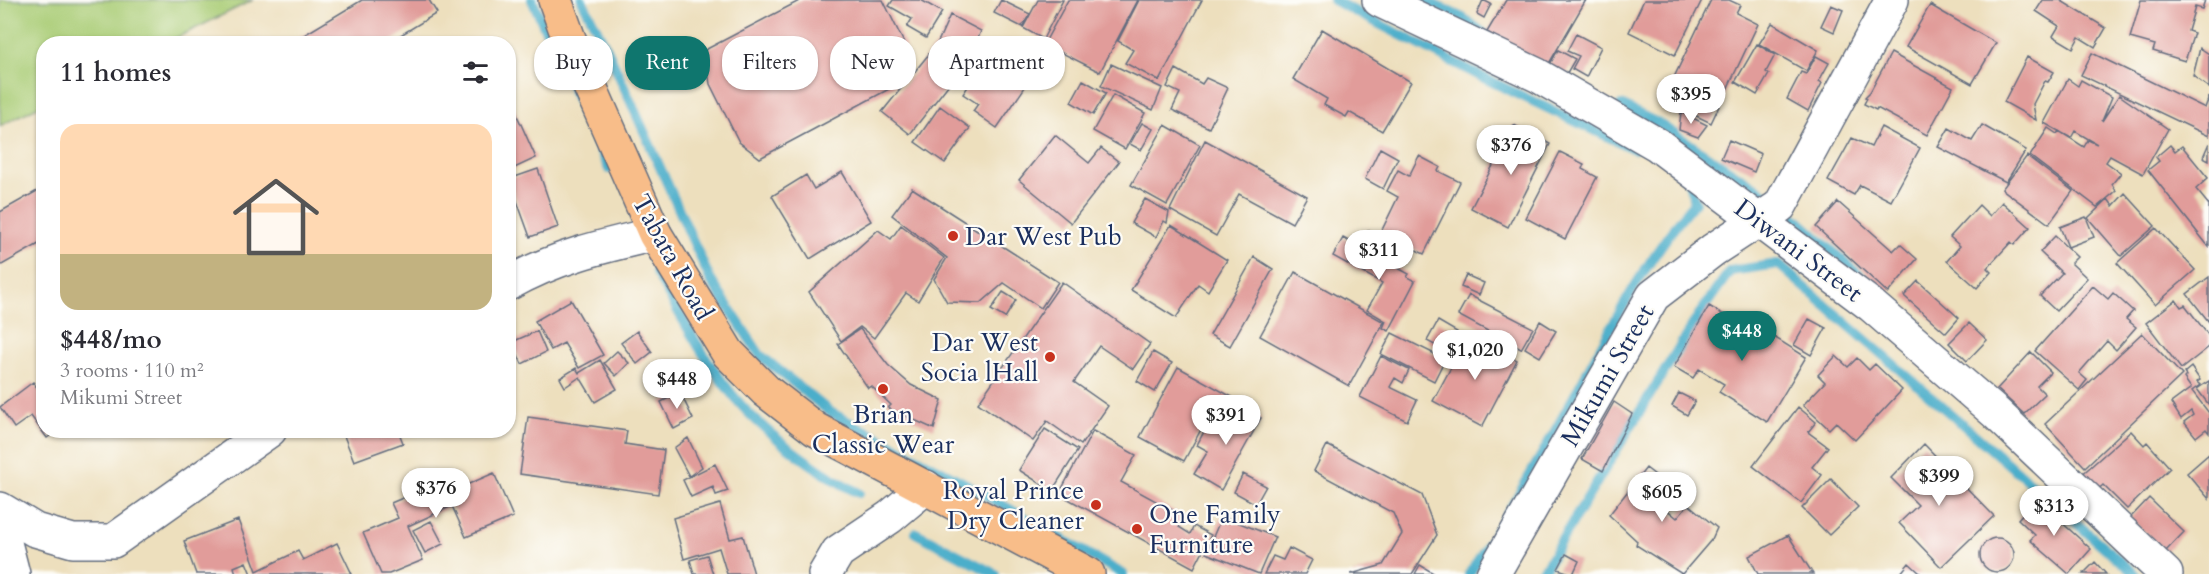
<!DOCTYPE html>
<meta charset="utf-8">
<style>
body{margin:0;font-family:Cardo,serif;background:#f7f7f7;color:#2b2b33;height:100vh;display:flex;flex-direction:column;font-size:22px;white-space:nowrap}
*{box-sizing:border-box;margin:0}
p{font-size:20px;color:#7c7c81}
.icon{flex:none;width:33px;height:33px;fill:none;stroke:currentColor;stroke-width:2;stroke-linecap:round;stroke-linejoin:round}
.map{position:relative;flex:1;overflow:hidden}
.sheet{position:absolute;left:36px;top:36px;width:480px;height:402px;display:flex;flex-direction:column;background:#fff;border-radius:24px;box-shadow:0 2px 4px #0004}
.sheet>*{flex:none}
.banner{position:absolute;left:534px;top:36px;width:570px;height:54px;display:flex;gap:12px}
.price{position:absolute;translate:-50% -51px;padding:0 14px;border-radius:21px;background:#fff;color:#222;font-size:20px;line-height:39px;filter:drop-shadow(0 2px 3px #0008)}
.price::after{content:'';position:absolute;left:50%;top:36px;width:18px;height:14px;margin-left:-9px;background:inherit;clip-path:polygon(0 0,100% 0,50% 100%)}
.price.on{background:#0f766e;color:#fff}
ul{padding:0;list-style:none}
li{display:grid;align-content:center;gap:12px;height:318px;padding:0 24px}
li+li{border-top:2px solid #e1e1e2}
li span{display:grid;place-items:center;height:186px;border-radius:18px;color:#555}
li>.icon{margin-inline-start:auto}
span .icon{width:108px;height:108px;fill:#fffc;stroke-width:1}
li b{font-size:26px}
h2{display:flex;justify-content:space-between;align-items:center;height:72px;padding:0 24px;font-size:26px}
.tag{padding:0 21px;border-radius:24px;background:#fff;box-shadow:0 2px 4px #0004;font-size:21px;line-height:54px}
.tag.on{background:#0f766e;color:#fff}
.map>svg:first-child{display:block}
</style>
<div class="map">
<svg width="2209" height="574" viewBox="0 0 2209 574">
<rect width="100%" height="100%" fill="#fdfcf7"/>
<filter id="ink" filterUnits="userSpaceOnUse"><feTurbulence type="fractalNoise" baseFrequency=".0167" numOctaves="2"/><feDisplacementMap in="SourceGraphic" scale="12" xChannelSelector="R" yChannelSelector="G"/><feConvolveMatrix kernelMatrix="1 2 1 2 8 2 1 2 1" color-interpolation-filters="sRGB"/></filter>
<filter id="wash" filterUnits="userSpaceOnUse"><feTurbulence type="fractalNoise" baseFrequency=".008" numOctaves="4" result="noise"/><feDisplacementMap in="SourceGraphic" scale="24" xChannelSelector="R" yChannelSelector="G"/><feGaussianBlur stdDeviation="1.35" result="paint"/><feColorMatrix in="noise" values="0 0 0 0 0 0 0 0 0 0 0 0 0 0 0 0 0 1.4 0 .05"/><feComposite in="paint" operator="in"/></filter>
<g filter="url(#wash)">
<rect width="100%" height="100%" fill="#eddfbd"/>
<!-- green -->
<path fill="#a9cc75" stroke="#627e6a" stroke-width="1.5" d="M0 0H253L166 43 44 44 43 104 0 126Z"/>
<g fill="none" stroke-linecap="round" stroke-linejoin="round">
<!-- stream -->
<path stroke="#4baeca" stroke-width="10" d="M532 0 609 169
M582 0 608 51 710 279 760 355 830 412 964 483 1123 574
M1333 0 1486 79 1634 149
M1424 0 1463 18 1486 35
M1621 105 1659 124 1768 196
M1792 215 1872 287
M656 272C682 318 707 367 742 406 769 436 824 476 859 493
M916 533 995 574
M1555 551 1698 316 1730 271 1778 264 2135 574
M1469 574C1506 518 1539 461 1571 402 1609 332 1643 262 1695 202L1687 177
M1541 574 1552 557"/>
</g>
<g id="blocks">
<!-- building -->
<path fill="#e19c9a" d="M362 0H429L437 13 386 44H289Z
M801 0H883L905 45 904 81 760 158 739 142 710 84 705 50Z
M893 0H921L942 12 926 38 907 27 912 19 889 6Z
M1001 0 1030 14 1022 27 994 13Z
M1038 0H1063L1043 39 1023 28Z
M1068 0H1138L1100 72 1044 44Z
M1139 0H1202L1159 81 1125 63 1133 50 1118 41Z
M1483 0 1491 4 1484 18 1477 14Z
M1506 0H1586L1547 67 1487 32Z
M1644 0H1702L1675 55 1629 32Z
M1711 0H1729L1740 5 1736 13 1758 24 1711 123 1682 109 1685 101 1667 92Z
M2043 0H2060L2106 28 2095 47 2079 37 2073 48 2053 36 2059 26 2036 11Z
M2141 0H2205L2202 9 2195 7 2188 31 2194 33 2185 61 2153 51 2155 45 2130 38Z
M1831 5 1843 10 1834 32 1821 26Z
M1930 5 1996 43 1972 84 1906 47Z
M950 15 981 31 970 57 910 134 882 112 937 44Z
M1772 23 1818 50 1806 71 1759 44Z
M1322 29 1411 82 1382 131 1349 112 1346 117 1324 105 1327 99 1293 79Z
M1576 34 1601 47 1586 77 1572 69 1579 56 1567 51Z
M1757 44 1775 55 1766 72 1769 74 1757 95 1735 82Z
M995 46 1034 74 997 128 973 111 978 104 963 94Z
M2200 48 2209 54V88L2193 76Z
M1558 50 1575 59 1564 78 1548 68Z
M1891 53 1953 87 1927 135 1877 108 1876 110 1864 104 1867 98 1865 97 1870 92Z
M2092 53 2205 108 2209 97V136L2081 75Z
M1816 56 1829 63 1819 81 1822 83 1808 111 1787 99 1801 72 1806 74Z
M2027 57 2054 72 2048 82 2045 81 2033 104 2036 120 2004 102Z
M1111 64 1162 88 1153 110 1101 86Z
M1176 69 1202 84 1206 78 1228 88 1209 128 1172 110 1180 93 1167 87Z
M2068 79 2078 86 2081 80 2112 97 2102 121 2119 95 2168 129 2143 174 2110 156 2106 162 2121 173 2112 184 2116 191 2097 207 2030 156 2048 128 2057 134 2059 131 2084 147 2088 140 2097 144 2075 131 2071 138 2044 123Z
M1083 80 1106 93 1093 115 1071 102Z
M508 95 536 158 508 171Z
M1113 95 1145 113 1125 149 1093 131Z
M940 106 970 128 945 163 915 142Z
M1681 112 1707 125 1698 137 1679 130Z
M1142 123 1153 129 1141 150 1130 144Z
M1165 125 1200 145 1167 205 1131 185Z
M1514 125 1550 144 1508 227 1471 208Z
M1982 125 2026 150 2006 182 1938 147 1949 128 1972 141Z
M1881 127 1920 148 1891 201 1860 185 1854 195 1828 181 1852 138 1871 147Z
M1055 135 1089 163 1101 148 1119 162 1071 223 1019 180Z
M1205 140 1307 196 1292 223 1239 194 1216 236 1170 210Z
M1729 140 1761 154 1754 172 1721 158Z
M2209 143V160L2203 157Z
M2170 145 2175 151 2182 146 2208 178 2196 189 2209 205V247L2148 170 2159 161 2156 157Z
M1380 148 1398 158 1383 189 1365 179Z
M1560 152 1584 164 1582 169 1597 177 1565 239 1526 218Z
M1419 156 1440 167 1438 171 1460 182 1424 254 1381 232 1398 197 1387 191 1398 170 1409 176Z
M2027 156 2073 191 2049 224 2002 189Z
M538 169 558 227 530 237 509 179Z
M842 172 871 221 810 259 772 196 806 175 814 189Z
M44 187V241L0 266V212Z
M912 188 1058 282 1041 308 1004 283 981 303 947 302 934 279 947 258 892 215Z
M2125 193 2155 226 2121 256 2088 218 2108 199 2113 206Z
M1145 199 1169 212 1167 223 1164 221 1156 237 1131 223Z
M1838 202 1893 251 1900 244 1917 259 1888 293 1816 227Z
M2002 202 2030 227 2014 245 2011 242 1987 268 1991 272 1977 288 1947 261 1960 246 1950 237 1979 205 1990 216Z
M2086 217 2094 237 2068 247 2060 227Z
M901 225 944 258 918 301 906 293 874 338 860 327 841 341 809 292 878 230 891 239Z
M1171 225 1227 260 1208 291 1198 284 1176 318 1131 290Z
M2156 228 2195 270 2155 305 2117 263Z
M1368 230 1406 249 1398 263 1361 244Z
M2055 236 2077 257 2071 263 2087 278 2056 311 2040 296 2062 273 2040 252Z
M1343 238 1409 274 1407 277 1415 281 1389 331 1383 328 1386 321 1367 310 1382 283 1333 256Z
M1254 257 1273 269 1230 346 1210 335Z
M1295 272 1384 322 1349 386 1260 336Z
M1466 275 1484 283 1479 295 1461 287Z
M2209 277V322L2187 294Z
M1918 281 1959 318 1946 333 1904 296Z
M1062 282 1150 344 1133 369 1099 346 1074 382 1108 406 1081 445 1047 421 1033 441 978 403Z
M2093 286 2108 299 2113 293 2133 311 2126 319 2136 327 2116 350 2107 341 2079 373 2087 380 2079 390 2035 351Z
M1003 292 1016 300 1005 318 991 310Z
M1469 295 1533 328 1521 349 1458 315Z
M571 300 603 355 579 368 564 343 551 350 535 321Z
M2176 300 2181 307 2185 305 2209 336V347L2181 369 2146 323Z
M1709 306 1754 333 1758 327 1806 357 1767 422 1719 392 1724 384 1699 369 1693 378 1674 367Z
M1809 319 1826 328 1811 355 1794 345Z
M1438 321 1457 332 1448 352 1427 341Z
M1540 321 1556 331 1540 357 1525 348Z
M1969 323 1987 340 1967 361 1949 343Z
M860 329 888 365 911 385 942 400 934 429 888 408 891 405 871 386 868 388 838 344Z
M537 331 546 352 522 364 512 342Z
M637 331 652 352 637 364 621 343Z
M1392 333 1445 359 1434 381 1381 354Z
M2142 333 2182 375 2085 467 2045 424Z
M1469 334 1517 360 1482 427 1433 401Z
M617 351 629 363 616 376 604 363Z
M1153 352 1172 363 1155 392 1137 381Z
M2031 352 2051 372 2037 386 2045 394 2024 414 1997 389Z
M1381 356 1409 370 1403 383 1395 378 1390 387 1417 400 1407 421 1360 397Z
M1836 356 1848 367 1857 358 1869 370 1875 364 1902 390 1855 440 1836 422 1829 429 1803 405 1825 382 1818 375Z
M600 360 617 389 595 402 580 377 565 387 560 378 576 368 579 373Z
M1178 367 1234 398 1224 418 1211 411 1184 461 1140 437Z
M2191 367 2200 380 2197 382 2200 385 2192 391 2209 413V433L2206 429 2196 437 2184 422 2193 415 2191 411 2181 419 2171 403 2191 388 2184 378 2186 376 2184 373Z
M2209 381V405L2197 389Z
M33 382 44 397V430H58L47 438 31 416 14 428 0 407Z
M680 392 693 419 674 429 661 402Z
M1679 393 1695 401 1687 415 1672 406Z
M1614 402 1632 414 1603 471 1582 459Z
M1236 403 1261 418 1221 490 1194 474 1208 451 1197 445 1209 422 1221 429Z
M1798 407 1816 422 1808 432 1828 447 1812 467 1822 475 1801 503 1753 466Z
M528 417 627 431 625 444 664 450 658 494 520 474Z
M1045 429 1078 450 1052 491 1019 470Z
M359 430H398L403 443 354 461 344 436Z
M1093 431 1136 455 1121 482 1185 517 1179 527 1190 534 1194 526 1211 535 1194 568 1059 494Z
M2131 431 2144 445 2147 442 2170 468 2127 509 2103 485 2094 493 2079 477Z
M688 438 702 467 689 476 674 448Z
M1924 444 1994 516 1941 567 1899 523 1918 505 1891 478Z
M1327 445 1422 495 1437 535 1412 574H1351L1383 565 1402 534 1393 513 1314 471Z
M2209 454V499L2187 473Z
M715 464 728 491 716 495 713 487 691 497 683 480Z
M1646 468 1672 488 1674 492 1665 508 1677 518 1688 504 1717 528 1712 539 1682 574 1636 545 1637 541 1609 515Z
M494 473 513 517 466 537 452 506 408 526 423 560 389 574H381L363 533 398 518 391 503 443 481 448 493Z
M1243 474 1266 486 1256 504 1234 492Z
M1831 479 1858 507 1829 535 1802 508Z
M2149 498 2184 532 2165 552 2130 518Z
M2036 499 2091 549 2069 574 2030 540 2035 535 2018 519Z
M720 504 730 539 743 536 754 574H727L719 548 684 559 673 518Z
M1222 516 1275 537 1259 574 1206 553Z
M238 520 257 571 298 551 303 560 337 543 352 574H251L246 562 234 567 236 574H196L184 541Z
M431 521 443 544 425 553 413 530Z
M1788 535 1813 574H1758L1749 556Z
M1980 555a17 17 0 1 1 34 0a17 17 0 1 1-34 0Z
M1289 548 1312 560 1305 574H1264L1273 556 1283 560Z
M1566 554 1579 561 1573 574 1558 569Z
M707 555 713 574H694L690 560Z
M2095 562 2106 574H2083Z
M1909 563 1921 574H1900Z
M1420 565 1435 574H1415Z"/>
</g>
</g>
<g filter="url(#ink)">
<use href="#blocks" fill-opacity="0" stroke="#646d7f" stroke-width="1.5"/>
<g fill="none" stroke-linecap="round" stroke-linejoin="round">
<defs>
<path id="minor" d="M1379 0 1537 75 1658 145 1871 305 1996 413 2166 574
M508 284C555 257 603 246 655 234
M0 509 35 530 73 541H113L270 430
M1 510 4 539 13 574
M825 574 838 552 890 517 926 487
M1493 574 1653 296 1713 250 1780 206 1892 0"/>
<path id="major" d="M555 0 569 39 655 234 728 353 766 391 815 429 1088 574"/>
</defs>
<!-- minor casing -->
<use href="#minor" stroke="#646d7f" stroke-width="36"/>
<!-- major casing -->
<use href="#major" stroke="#646d7f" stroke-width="36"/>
<!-- minor -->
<use href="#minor" stroke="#fff" stroke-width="33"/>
<!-- major -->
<use href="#major" stroke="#f8bd89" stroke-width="33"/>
</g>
</g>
<!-- markers -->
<g fill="#c8321e" stroke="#fdfcf7" stroke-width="2">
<circle cx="953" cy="236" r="6"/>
<circle cx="1050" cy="357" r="6"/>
<circle cx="883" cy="389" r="6"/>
<circle cx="1096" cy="505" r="6"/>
<circle cx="1137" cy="529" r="6"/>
</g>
<g text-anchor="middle" stroke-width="4.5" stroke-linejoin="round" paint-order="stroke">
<!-- poi labels -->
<g font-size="26" fill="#1b2f5e" stroke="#fdfcf7" text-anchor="start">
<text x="965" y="245">Dar West Pub</text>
<text x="1038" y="351" text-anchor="end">Dar West<tspan x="1038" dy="30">Socia lHall</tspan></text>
<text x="883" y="423" text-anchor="middle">Brian<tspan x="883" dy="30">Classic Wear</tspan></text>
<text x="1084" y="499" text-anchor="end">Royal Prince<tspan x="1084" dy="30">Dry Cleaner</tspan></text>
<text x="1149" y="523">One Family<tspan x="1149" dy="30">Furniture</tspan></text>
</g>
<!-- street labels -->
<g font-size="26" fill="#1b2f5e" stroke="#fdfcf7">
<text transform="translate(1799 250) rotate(37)" y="9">Diwani Street</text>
<text transform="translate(673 257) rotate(61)" y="9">Tabata Road</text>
<text transform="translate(1607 375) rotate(-60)" y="9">Mikumi Street</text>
</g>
</g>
</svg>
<b class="price" style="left:1691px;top:125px">$395</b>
<b class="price" style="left:1511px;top:176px">$376</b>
<b class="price" style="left:1379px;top:281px">$311</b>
<b class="price on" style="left:1742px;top:362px">$448</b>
<b class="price" style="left:1475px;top:381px">$1,020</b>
<b class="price" style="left:677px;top:410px">$448</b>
<b class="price" style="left:1226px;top:446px">$391</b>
<b class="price" style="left:1939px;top:507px">$399</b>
<b class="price" style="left:436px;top:519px">$376</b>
<b class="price" style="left:1662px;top:523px">$605</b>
<b class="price" style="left:2054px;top:537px">$313</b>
<div class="banner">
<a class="tag">Buy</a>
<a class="tag on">Rent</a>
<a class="tag">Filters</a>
<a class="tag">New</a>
<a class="tag">Apartment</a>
</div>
<section class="sheet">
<h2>11 homes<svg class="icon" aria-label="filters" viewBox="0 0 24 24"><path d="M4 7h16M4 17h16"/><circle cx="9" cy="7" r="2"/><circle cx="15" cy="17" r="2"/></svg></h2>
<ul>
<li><span style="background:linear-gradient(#ffd9b3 70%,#c2b280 0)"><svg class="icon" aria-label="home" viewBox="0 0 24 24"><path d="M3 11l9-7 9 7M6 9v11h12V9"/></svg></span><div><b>$448/mo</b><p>3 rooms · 110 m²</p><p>Mikumi Street</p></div></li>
</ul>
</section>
</div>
